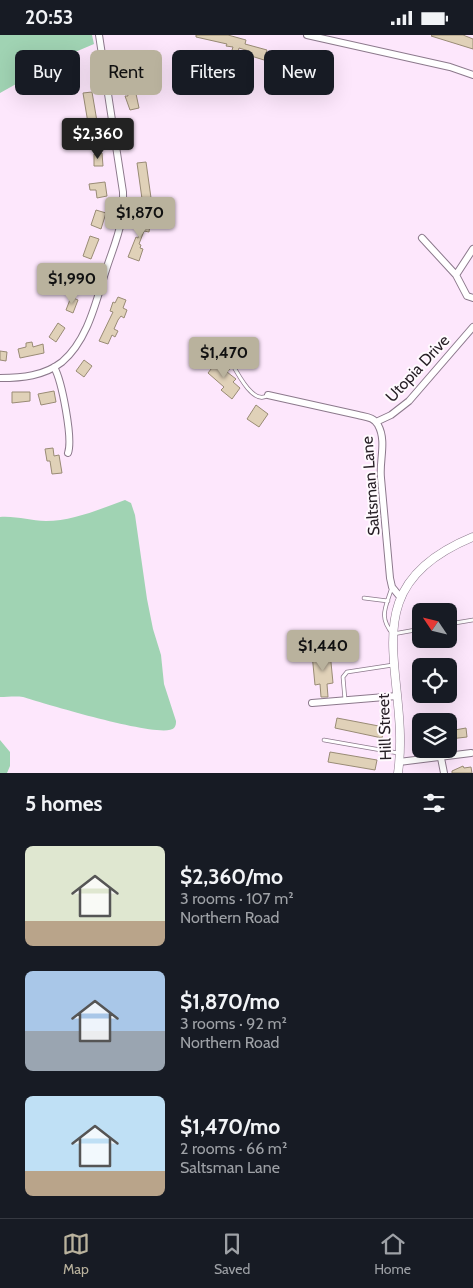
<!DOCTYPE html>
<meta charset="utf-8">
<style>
body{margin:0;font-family:Cabin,sans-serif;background:#20242c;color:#f1f3f6;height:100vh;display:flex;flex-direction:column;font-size:19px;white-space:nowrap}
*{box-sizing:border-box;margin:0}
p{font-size:16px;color:#9ea1a6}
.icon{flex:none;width:28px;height:28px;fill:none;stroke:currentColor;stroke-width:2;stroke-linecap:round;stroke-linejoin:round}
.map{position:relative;height:738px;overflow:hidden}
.side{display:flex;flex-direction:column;background:#171b24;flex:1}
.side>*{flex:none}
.hud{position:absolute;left:15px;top:15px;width:444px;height:45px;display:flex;gap:10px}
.needle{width:32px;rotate:305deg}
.controls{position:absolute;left:412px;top:568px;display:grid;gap:10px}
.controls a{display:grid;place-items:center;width:45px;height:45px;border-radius:8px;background:#171b24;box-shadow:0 5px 20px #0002;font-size:25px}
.price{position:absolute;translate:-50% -42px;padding:0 11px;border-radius:5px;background:#b9b29d;color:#111;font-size:16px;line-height:32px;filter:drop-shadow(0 1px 2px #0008)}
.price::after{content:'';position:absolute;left:50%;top:30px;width:15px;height:11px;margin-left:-8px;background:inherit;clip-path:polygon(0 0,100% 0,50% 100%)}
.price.selected{background:#222;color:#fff}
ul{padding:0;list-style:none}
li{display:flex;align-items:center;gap:15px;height:125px;padding:0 25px}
li span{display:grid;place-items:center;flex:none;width:140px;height:100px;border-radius:8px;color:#555}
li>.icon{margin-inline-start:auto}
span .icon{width:60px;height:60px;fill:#fffc;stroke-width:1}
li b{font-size:21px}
h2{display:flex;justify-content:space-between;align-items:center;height:60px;padding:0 25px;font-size:21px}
.chip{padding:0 18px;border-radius:8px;background:#171b24;box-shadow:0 5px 20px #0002;font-size:18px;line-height:45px}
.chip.selected{background:#b9b29d;color:#111}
.status{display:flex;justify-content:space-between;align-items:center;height:35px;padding:0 25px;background:#171b24;direction:ltr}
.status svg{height:14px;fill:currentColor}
.menu{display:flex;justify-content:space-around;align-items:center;height:70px;border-top:1px solid #363941;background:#171b24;font-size:14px;color:#9ea1a6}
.menu a{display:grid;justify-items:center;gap:2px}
.menu .selected{color:#b9b29d}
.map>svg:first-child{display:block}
</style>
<div class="status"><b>20:53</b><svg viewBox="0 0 49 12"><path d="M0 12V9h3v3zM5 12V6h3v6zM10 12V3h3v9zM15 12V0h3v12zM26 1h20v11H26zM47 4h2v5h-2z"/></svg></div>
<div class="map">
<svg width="473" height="738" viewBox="0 0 473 738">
<rect width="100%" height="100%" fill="#fde7fc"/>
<!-- green -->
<path fill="#a0d3b3" d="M0 0H92L94 9 68 20 0 58Z
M125 465 131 468 135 480 147 564 153 594 161 620 164 649 176 686C176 688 176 691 174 693 163 705 43 668 23 662 16 661 7 662 0 662V482C18 481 30 486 46 486 73 486 100 474 125 465Z
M0 705 10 717V731L7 738H0Z"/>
<!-- building -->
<path fill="#e0d1b8" stroke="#998b75" d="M196 0H228L246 5 245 9 267 15 264 25 248 20 249 16 239 13 238 17 232 15 233 12 226 11 227 9 196 2Z
M432 0H463L473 4V14L431 1Z
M132 28 133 34H137L138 40 125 42 123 29Z
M135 54 139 73 130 75 125 61H128L127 56Z
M92 57 100 104 91 106 83 58Z
M102 118 103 131H94V119Z
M146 127 152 170 143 171 137 128Z
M105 147 107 161 97 163 96 155H90L89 149Z
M96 175 106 178 101 194 91 190Z
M142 181 151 182 149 197 144 196 139 209 141 210 140 213 143 214 139 226 128 222 136 202 138 203Z
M90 201 99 204 91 224 83 221Z
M71 262 78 265 73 278 66 275Z
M118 262 126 265 123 273 127 275 124 283 121 281 118 285 114 294 118 296 115 302 112 300 108 309 99 306 113 277 110 276 113 267 115 268Z
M58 288 65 293 56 307 49 302Z
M32 307 33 312 43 309 44 318 20 323 18 314 26 312V308Z
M0 316 7 317 6 326 0 325Z
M84 325 92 331 84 342 76 336Z
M218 325 230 334 227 337 236 344 233 347 240 353 232 364 221 355 224 352 208 338Z
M54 356 56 367 41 370 38 359Z
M12 357H30V366L12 368Z
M256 370 268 379 259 392 247 384Z
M53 413 54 421 59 420 62 438 52 439 50 426H47L45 414Z
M330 617 333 648 327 649 328 662H321L320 649 315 650 312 619Z
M337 683 384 692 382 703 335 693Z
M466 693 467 702 450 704 449 696Z
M330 717 377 725 375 735 328 727Z
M463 731 464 733 471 732 472 738H452V736Z"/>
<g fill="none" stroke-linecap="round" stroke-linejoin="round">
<defs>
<path id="service" d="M226 318C233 329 252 373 268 360
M392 552C386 572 378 582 393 599L421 594
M364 563 388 566
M449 589 473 585
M345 665 343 642 347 637 393 630
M324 705 398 718"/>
<path id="minor" d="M307 0 450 32 473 40
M422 203 456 240
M473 214 456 240 467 261 473 263
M54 332C62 346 73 404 68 418
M0 343C22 343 44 341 62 327 88 305 96 266 106 235 111 219 118 203 121 187 124 177 123 167 123 157L99 0
M268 360 358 380C366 382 374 382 378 390 387 406 379 426 381 443 384 476 387 510 390 543L392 552 401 563
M376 387 391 380 409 366 473 292
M312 668 397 661
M441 723 444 738
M399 727 471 718"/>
<path id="tertiary" d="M398 738C412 639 346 554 473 502"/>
</defs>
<!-- service casing -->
<use href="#service" stroke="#8c798c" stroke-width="4.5"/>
<!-- minor casing -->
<use href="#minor" stroke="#8c798c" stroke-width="8"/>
<!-- tertiary casing -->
<use href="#tertiary" stroke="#8c798c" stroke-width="9"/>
<!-- service -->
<use href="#service" stroke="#fff" stroke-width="3"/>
<!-- minor -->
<use href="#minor" stroke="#fff" stroke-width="6"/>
<!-- tertiary -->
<use href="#tertiary" stroke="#fff" stroke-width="8"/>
</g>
<g text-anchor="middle" stroke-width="4" stroke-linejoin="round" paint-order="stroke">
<!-- street labels -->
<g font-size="16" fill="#271f26" stroke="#fffafe">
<text transform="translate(417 333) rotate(-47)" y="6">Utopia Drive</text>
<text transform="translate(370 451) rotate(-94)" y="6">Saltsman Lane</text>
<text transform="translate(384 692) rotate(-92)" y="6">Hill Street</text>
</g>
</g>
</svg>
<div class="controls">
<a><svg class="needle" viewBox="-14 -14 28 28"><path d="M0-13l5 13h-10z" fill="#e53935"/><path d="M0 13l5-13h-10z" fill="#9ea1a6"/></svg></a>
<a><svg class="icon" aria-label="locate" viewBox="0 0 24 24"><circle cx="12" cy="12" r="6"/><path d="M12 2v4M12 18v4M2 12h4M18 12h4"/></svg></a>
<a><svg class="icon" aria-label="layers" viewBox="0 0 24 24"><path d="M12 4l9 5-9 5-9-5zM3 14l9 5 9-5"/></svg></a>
</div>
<b class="price selected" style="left:98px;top:125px">$2,360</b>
<b class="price" style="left:140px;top:204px">$1,870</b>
<b class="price" style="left:72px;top:270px">$1,990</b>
<b class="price" style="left:224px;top:344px">$1,470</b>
<b class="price" style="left:323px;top:637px">$1,440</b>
<div class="hud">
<a class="chip">Buy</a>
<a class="chip selected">Rent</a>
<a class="chip">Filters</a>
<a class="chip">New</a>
</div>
</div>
<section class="side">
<h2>5 homes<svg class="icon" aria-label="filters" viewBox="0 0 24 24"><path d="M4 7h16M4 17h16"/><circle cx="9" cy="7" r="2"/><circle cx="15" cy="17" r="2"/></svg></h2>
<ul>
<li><span style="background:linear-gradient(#dfe7d0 75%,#b9a48a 0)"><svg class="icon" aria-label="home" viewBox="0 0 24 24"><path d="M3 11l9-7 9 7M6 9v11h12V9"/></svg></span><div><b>$2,360/mo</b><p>3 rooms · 107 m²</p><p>Northern Road</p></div></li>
<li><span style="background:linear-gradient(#a9c7e8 60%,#9aa5b1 0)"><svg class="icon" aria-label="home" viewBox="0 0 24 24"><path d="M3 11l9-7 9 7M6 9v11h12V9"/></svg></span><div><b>$1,870/mo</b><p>3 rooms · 92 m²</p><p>Northern Road</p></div></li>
<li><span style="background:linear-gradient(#bfe0f5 75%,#b9a48a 0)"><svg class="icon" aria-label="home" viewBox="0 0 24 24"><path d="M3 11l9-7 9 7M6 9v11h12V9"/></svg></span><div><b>$1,470/mo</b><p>2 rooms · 66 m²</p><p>Saltsman Lane</p></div></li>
</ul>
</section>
<nav class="menu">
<a class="selected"><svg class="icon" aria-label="map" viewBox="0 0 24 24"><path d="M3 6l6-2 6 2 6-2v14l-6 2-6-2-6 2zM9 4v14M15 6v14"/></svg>Map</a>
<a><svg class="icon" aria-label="saved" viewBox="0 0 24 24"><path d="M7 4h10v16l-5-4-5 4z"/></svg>Saved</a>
<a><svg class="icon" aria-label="home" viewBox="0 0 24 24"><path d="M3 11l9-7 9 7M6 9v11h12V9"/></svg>Home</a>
</nav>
